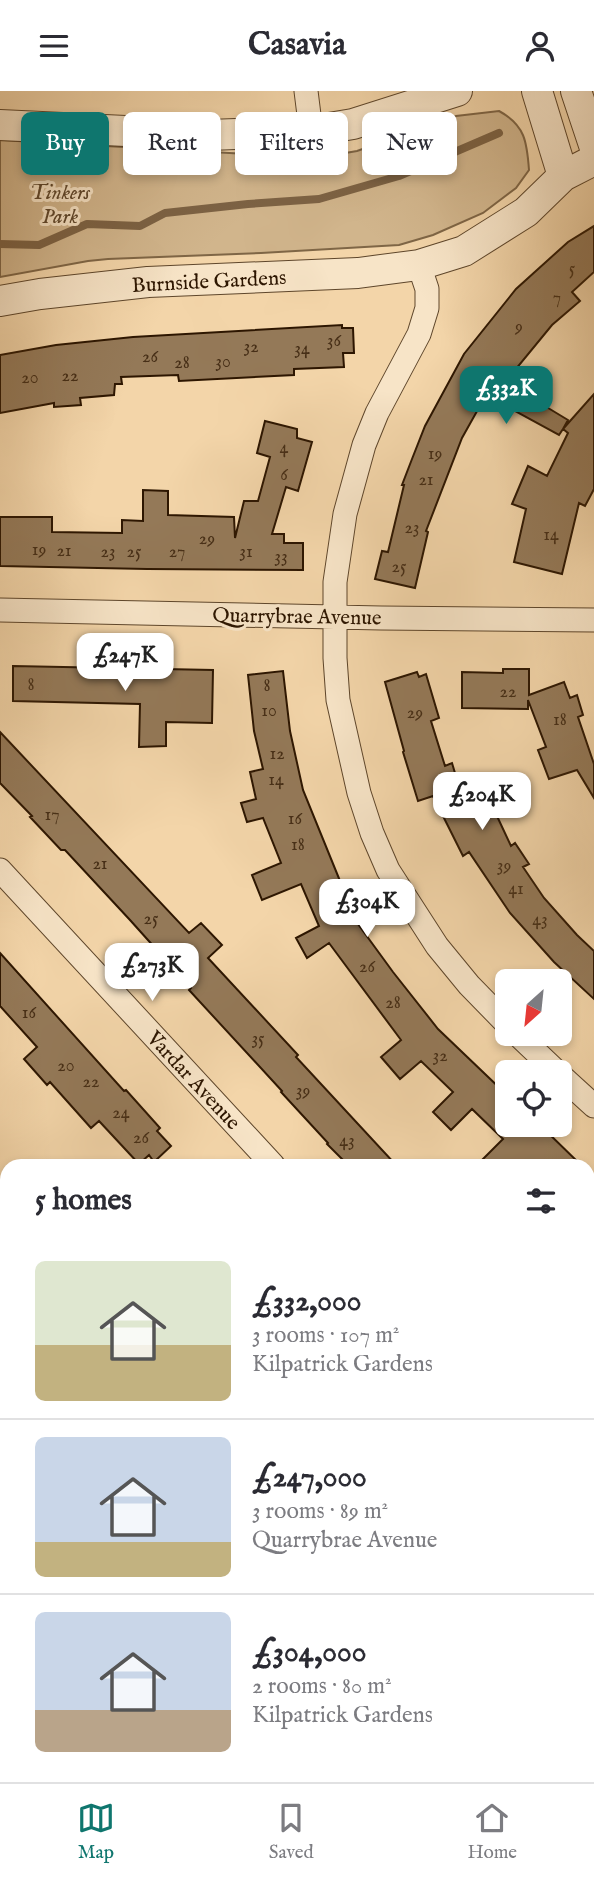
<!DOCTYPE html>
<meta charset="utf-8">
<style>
body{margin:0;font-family:"IM FELL English",serif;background:#f2f2f3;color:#2b2b33;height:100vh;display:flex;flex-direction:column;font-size:26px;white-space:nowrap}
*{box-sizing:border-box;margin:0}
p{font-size:23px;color:#7c7c81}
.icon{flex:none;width:38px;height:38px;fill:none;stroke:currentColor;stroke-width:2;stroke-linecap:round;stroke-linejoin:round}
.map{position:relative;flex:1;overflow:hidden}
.drawer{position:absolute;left:0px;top:1068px;width:595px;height:625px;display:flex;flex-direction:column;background:#fff;border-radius:21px 21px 0 0;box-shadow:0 4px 10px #0003}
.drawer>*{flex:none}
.hud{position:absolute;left:21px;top:21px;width:553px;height:63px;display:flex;gap:14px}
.needle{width:46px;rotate:207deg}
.controls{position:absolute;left:495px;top:878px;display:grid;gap:14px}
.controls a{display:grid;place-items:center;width:77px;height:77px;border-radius:10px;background:#fff;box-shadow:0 4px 10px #0003;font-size:35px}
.price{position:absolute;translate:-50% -60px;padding:0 16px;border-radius:14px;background:#fff;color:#222;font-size:23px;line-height:46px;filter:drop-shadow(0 2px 4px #0008)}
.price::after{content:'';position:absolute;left:50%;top:42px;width:21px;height:16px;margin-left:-10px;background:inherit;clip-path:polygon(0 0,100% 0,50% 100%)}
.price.on{background:#0f766e;color:#fff}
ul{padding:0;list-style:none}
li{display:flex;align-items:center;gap:21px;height:175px;padding:0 35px}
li+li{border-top:2px solid #e1e1e2}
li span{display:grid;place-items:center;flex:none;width:196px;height:140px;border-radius:10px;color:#555}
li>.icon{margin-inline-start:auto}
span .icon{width:84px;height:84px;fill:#fffc;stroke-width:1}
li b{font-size:30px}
h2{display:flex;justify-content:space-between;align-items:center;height:84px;padding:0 35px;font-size:30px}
.chip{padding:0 24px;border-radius:10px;background:#fff;box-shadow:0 4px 10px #0003;font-size:24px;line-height:63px}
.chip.on{background:#0f766e;color:#fff}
header{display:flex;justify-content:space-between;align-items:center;height:91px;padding:0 35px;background:#fff;font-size:32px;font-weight:700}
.tabs{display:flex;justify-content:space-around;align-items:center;height:98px;border-top:2px solid #e1e1e2;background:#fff;font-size:19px;color:#7c7c81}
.tabs a{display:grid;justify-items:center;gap:4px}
.tabs .on{color:#0f766e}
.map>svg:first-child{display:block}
</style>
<header><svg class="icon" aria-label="menu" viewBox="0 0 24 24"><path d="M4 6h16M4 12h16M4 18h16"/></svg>Casavia<svg class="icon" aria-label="person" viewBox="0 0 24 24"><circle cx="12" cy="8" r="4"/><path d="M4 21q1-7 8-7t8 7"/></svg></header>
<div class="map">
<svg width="594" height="1691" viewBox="0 0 594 1691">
<rect width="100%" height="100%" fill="#f3d5a9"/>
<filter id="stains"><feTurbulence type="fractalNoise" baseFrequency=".00286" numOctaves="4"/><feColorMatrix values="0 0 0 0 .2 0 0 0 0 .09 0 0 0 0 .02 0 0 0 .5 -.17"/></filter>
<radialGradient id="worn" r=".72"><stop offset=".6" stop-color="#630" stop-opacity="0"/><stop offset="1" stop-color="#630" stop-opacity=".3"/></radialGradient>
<!-- green -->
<path fill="#d1b58c" stroke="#7f6646" stroke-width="2" d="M499 20C525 34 527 51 529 79L516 97 483 122 433 144 399 154 261 162 108 168 88 170 0 186V49L302 66 328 65 357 60 456 25Z"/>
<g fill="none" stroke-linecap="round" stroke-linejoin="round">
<!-- stream -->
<path stroke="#7c6244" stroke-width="8" d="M0 153 39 154 87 133 140 135 165 122 248 113 319 108 399 85 499 42"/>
</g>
<!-- building -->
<path fill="#947958" stroke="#2d1601" stroke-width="2" d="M594 135V181L572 201 580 210 552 234 515 279 528 288 520 300 568 329 563 338 594 303V398L585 415 579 412 562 483 514 471 526 418 512 413 528 375 547 385 568 342 563 338 559 344 486 304 462 347 426 440 428 441 415 497 375 488 382 460 388 461 404 394H402L412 368 425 335 464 263 516 198 568 151Z
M342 234V237H353L354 262H343L344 276 294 278V284L179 290 178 284 121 286 122 293H115L114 304 80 307 81 314 54 316V312L0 322V264L56 254 133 246Z
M265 330 297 338V347L312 351 298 400 286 396 272 443H284V452H303V479L147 478 0 475V426H52V441L122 442V429L143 430V399L168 400V424L234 426 235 447 244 410H258L270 366 257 362Z
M13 575 213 579 212 632 166 631V655L139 656 140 613 13 610Z
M503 578H529V604L564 591 570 607 577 604 583 624 578 626 594 673V707L577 679 549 688 538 659 546 656 528 609V618L462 617V581L503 582Z
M283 580 290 640 303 699 351 817 367 809 375 821 358 833 393 881 438 938 508 1005V1034H540L581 1074H477L503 1048 472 1018 451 1039 433 1021 453 1001 421 970 400 988 381 966 401 949 329 852 307 867 296 847 319 835 301 793 262 809 252 784 281 772 263 727 247 731 241 712 256 708 250 681 263 678 254 640 248 584Z
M417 581 419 586 426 583 439 627 431 630 445 675 452 672 463 709 473 704 485 729 496 723 511 755 515 752 529 773 523 776 544 807 577 844 594 860V908L554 871 510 822 469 761 463 765 433 705 418 710 403 661 404 660 385 591Z
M0 641 189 842 201 832 222 854 208 867 298 964 296 966 396 1074H348L327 1053 328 1052 281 1001 282 1000 189 899 191 897 130 829 65 759H61L30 726 32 725 0 692Z
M0 862 124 1000 126 999 160 1037 157 1040 171 1055 154 1071 149 1064 139 1073 99 1030 91 1037 50 991 47 994 24 968 37 956 0 915Z"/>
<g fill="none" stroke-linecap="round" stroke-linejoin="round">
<defs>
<path id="minor" d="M306 0 311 40
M419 174 427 198V217L419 243 377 322 364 354 345 423 335 491V567L338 609 359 702 372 742 388 779 437 855 469 894 508 934
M0 519 381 527 594 529
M0 779 273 1074
M517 943 558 982
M560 984 594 1015
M0 1212H7
M588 1422 594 1429
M145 1685V1691
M431 1691V1685"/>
<path id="tertiary" d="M537 0 563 85
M576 0 594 54
M0 34 209 44 311 40 353 33 457 0
M0 210 40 203 148 191 358 182 419 174 464 160 526 121 563 85 594 69"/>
</defs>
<!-- minor casing -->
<use href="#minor" stroke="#5e462b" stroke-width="25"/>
<!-- tertiary casing -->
<use href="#tertiary" stroke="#5e462b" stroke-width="32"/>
<!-- minor -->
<use href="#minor" stroke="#f7e4c7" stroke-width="23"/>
<!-- tertiary -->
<use href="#tertiary" stroke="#f7e4c7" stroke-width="30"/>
</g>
<g text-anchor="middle" stroke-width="6" stroke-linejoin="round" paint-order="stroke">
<!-- number labels -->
<g font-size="18" fill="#472f17">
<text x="572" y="183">5</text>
<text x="557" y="212">7</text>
<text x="519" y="241">9</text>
<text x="334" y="255">36</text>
<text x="251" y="261">32</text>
<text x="302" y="263">34</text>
<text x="150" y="271">26</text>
<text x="223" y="276">30</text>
<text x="182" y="277">28</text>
<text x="70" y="290">22</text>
<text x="30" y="292">20</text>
<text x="284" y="362">4</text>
<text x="435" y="368">19</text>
<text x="284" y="389">6</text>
<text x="426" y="394">21</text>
<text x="412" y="442">23</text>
<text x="551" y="449">14</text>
<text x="207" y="453">29</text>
<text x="39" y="464">19</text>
<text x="64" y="465">21</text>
<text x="108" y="466">23</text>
<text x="134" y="466">25</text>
<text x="177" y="466">27</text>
<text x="246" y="466">31</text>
<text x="281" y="471">33</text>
<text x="399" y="481">25</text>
<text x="31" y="599">8</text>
<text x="267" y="600">8</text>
<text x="508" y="606">22</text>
<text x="269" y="625">10</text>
<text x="415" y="627">29</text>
<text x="560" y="634">18</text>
<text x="277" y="668">12</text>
<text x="276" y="694">14</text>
<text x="52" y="729">17</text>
<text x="295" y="733">16</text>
<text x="298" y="759">18</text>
<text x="100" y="778">21</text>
<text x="504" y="780">39</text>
<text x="516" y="803">41</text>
<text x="151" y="833">25</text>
<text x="540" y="834">43</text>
<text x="367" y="881">26</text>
<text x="393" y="917">28</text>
<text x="29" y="927">16</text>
<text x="258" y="953">35</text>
<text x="440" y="970">32</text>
<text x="66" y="980">20</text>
<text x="91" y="996">22</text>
<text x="303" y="1005">39</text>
<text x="121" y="1027">24</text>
<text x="141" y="1052">26</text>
<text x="347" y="1055">43</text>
</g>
<!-- park labels -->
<g font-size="21" font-style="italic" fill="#5e462b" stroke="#f7e4c7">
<text x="60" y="108">Tinkers<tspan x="60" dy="24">Park</tspan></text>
</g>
<!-- street labels -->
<g font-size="21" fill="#2d1601" stroke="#f7e4c7">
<text transform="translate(209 190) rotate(-3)" y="7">Burnside Gardens</text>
<text transform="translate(297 525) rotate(1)" y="7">Quarrybrae Avenue</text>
<text transform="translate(194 989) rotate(47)" y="7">Vardar Avenue</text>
</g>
</g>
<rect width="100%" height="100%" filter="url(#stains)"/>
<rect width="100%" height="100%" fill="url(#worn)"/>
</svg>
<div class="controls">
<a><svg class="needle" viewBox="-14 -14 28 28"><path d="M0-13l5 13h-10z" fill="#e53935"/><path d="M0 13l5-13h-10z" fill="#7c7c81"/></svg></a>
<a><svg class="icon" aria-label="locate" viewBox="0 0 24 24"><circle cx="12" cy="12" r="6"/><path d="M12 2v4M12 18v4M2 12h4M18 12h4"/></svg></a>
</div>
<b class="price on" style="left:506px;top:335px">£332K</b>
<b class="price" style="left:125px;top:602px">£247K</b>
<b class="price" style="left:482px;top:741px">£204K</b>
<b class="price" style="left:367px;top:848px">£304K</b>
<b class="price" style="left:152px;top:912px">£273K</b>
<div class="hud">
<a class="chip on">Buy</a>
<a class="chip">Rent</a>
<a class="chip">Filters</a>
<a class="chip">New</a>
</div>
<section class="drawer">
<h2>5 homes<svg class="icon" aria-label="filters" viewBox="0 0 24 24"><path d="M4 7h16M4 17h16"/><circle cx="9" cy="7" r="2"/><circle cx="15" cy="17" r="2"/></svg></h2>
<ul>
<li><span style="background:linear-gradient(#dfe7d0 60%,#c2b280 0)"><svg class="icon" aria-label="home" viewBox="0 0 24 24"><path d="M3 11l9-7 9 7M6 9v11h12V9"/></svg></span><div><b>£332,000</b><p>3 rooms · 107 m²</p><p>Kilpatrick Gardens</p></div></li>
<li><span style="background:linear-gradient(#c9d6e8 75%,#c2b280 0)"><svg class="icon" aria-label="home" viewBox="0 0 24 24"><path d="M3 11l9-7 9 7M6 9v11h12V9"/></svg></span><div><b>£247,000</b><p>3 rooms · 89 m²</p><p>Quarrybrae Avenue</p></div></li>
<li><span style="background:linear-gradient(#c9d6e8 70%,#b9a48a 0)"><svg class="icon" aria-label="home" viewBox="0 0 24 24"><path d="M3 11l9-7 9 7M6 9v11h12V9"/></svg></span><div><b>£304,000</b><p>2 rooms · 80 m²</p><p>Kilpatrick Gardens</p></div></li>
</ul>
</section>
</div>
<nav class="tabs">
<a class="on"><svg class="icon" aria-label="map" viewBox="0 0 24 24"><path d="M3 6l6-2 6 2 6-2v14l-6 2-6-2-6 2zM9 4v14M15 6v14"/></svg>Map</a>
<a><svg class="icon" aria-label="saved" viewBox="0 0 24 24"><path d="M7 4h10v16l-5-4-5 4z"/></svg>Saved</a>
<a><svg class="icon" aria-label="home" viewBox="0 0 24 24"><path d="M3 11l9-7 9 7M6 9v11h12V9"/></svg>Home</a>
</nav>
